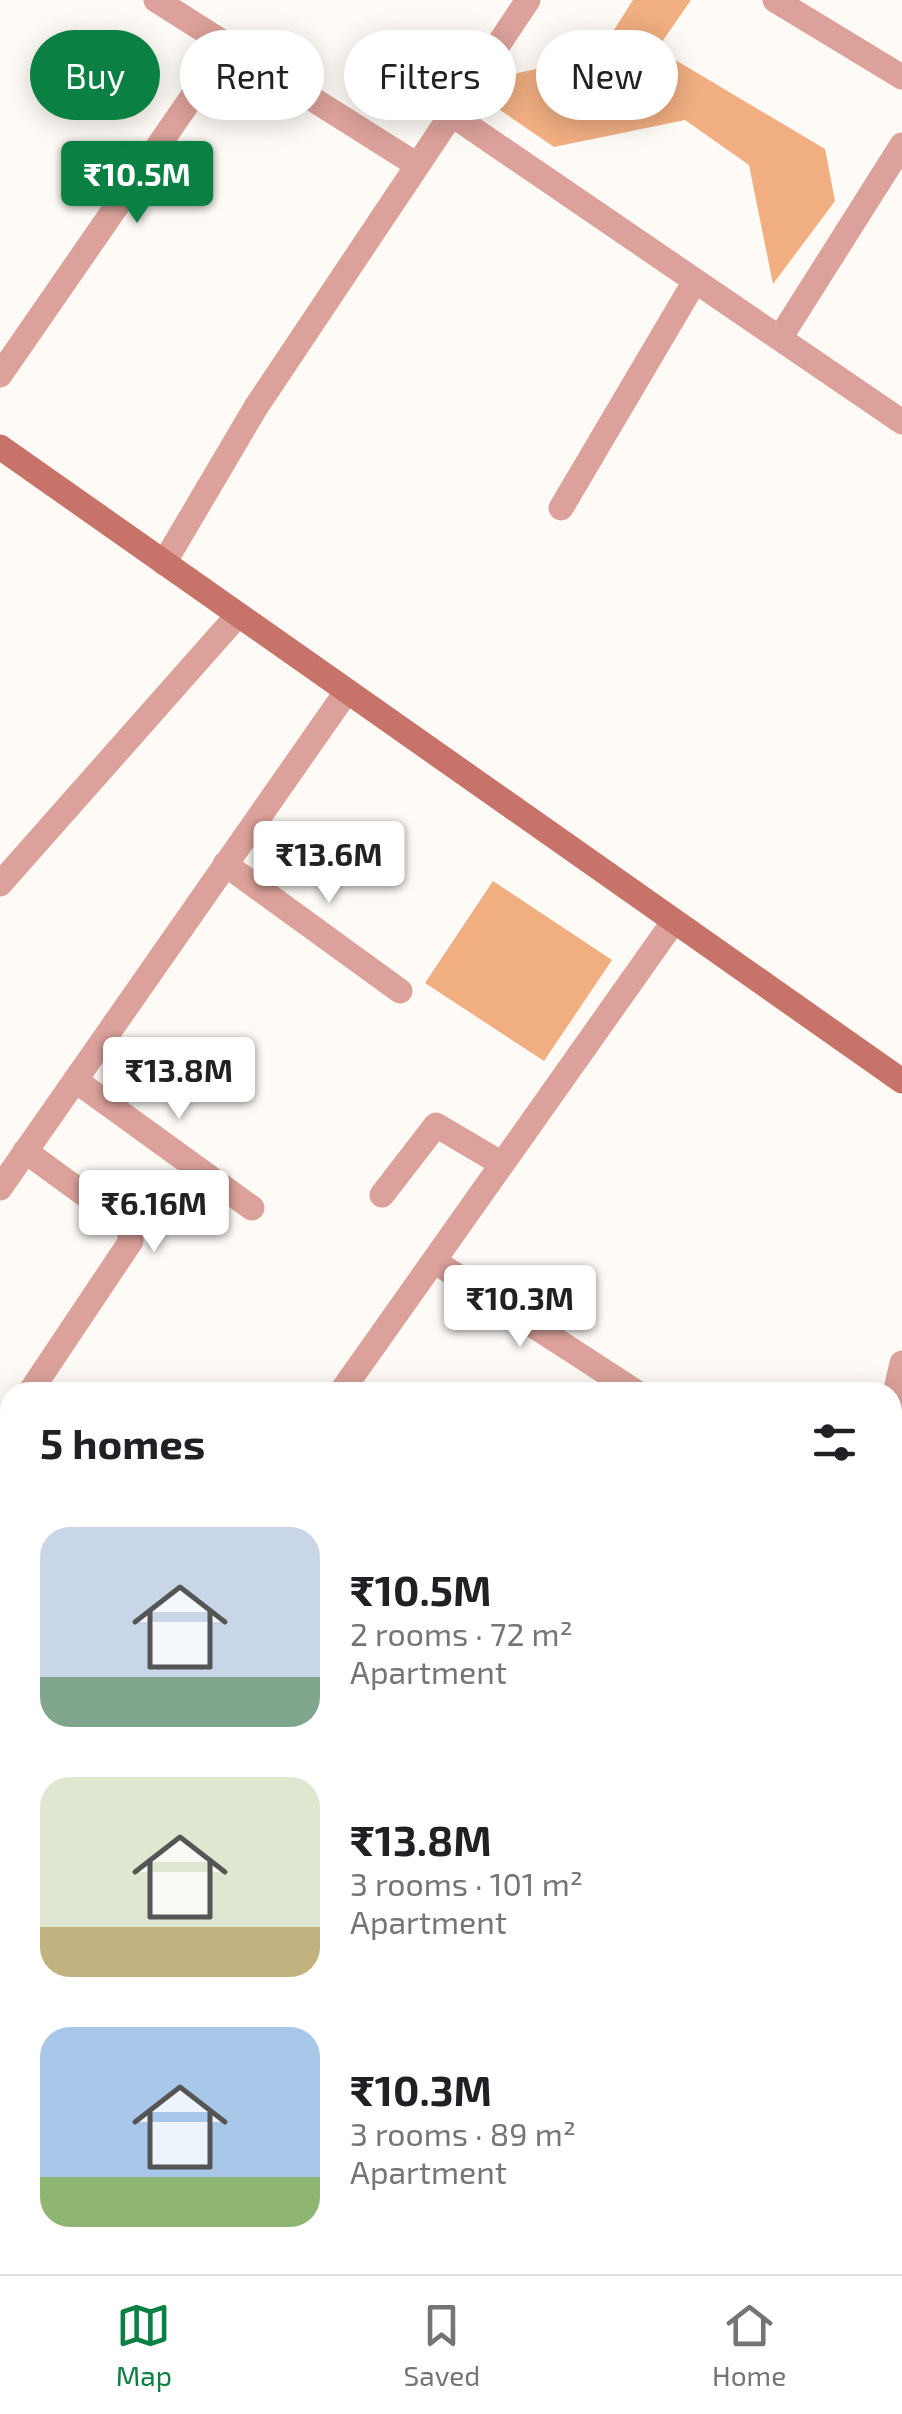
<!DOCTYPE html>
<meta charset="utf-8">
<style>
body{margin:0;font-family:"Exo 2",sans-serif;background:#f6f6f6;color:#202124;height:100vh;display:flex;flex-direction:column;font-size:38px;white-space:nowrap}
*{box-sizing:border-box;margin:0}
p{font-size:32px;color:#757577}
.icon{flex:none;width:55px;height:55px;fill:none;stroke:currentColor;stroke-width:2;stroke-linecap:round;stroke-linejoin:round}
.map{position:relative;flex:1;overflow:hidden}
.panel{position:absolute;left:0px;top:1382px;width:902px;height:892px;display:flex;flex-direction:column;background:#fff;border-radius:30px 30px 0 0;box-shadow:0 5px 25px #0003}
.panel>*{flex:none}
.guide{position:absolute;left:30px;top:30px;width:842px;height:90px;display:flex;gap:20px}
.price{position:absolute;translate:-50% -85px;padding:0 22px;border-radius:10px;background:#fff;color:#222;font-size:32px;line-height:65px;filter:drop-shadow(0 2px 5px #0008)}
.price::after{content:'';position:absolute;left:50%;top:60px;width:30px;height:22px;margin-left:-15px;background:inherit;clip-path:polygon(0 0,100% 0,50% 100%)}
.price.selected{background:#0b8043;color:#fff}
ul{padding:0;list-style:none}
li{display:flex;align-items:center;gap:30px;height:250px;padding:0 40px}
li span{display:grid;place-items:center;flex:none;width:280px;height:200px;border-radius:30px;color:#555}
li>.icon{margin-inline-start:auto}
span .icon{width:120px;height:120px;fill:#fffc;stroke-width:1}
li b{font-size:42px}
h2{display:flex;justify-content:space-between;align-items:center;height:120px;padding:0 40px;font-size:42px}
.pill{padding:0 35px;border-radius:45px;background:#fff;box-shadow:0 5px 25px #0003;font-size:35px;line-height:90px}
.pill.selected{background:#0b8043;color:#fff}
.dock{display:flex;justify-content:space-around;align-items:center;height:140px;border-top:2px solid #e0e0e0;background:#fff;font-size:28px;color:#757577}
.dock a{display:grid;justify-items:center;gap:5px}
.dock .selected{color:#0b8043}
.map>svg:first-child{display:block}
</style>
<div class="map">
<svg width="902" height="2274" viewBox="0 0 902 2274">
<rect width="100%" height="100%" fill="#fefbf7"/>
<!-- water -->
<path fill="#c0d4fb" stroke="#9aa6bf" stroke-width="2.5" d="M893 1711 902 1720V2242L892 2238Z"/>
<!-- building -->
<path fill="#f0ae81" d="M633 0H691L657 49 825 149 835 201 773 284 749 165 685 120 554 147 490 103 509 75 598 55Z
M493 881 612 960 544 1061 425 983Z"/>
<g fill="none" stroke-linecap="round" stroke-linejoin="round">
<!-- minor -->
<path stroke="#dba19a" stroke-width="25" d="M156 0 417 165
M775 0 902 77
M451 114 902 422
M780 338 902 145
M0 375 228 45
M561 508 695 281
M164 563 256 407 528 0
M225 864 400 991
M0 884 238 615
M75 1080 252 1208
M25 1151 121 1221 129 1230 131 1241 30 1392
M0 1188 347 691
M382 1195 436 1125 502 1164
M434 1261 636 1392
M341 1392 674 921
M892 1407 902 1363
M0 1438 10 1423
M0 1575 10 1582
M0 1874 10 1860
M0 1910 10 1917
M0 2102 10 2109
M240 2265 254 2274
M502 2265 514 2274
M704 2274 706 2265"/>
<!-- secondary -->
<path stroke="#c7736a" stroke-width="25" d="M0 447 902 1081"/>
</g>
</svg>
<b class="price selected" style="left:137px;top:226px">₹10.5M</b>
<b class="price" style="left:329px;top:906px">₹13.6M</b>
<b class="price" style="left:179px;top:1122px">₹13.8M</b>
<b class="price" style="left:154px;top:1255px">₹6.16M</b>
<b class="price" style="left:520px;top:1350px">₹10.3M</b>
<div class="guide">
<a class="pill selected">Buy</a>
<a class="pill">Rent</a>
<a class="pill">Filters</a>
<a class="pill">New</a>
</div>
<section class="panel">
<h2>5 homes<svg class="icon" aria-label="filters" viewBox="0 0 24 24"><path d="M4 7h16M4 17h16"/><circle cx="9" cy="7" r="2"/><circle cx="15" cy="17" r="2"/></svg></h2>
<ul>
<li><span style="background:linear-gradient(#c9d6e8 75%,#7fa58c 0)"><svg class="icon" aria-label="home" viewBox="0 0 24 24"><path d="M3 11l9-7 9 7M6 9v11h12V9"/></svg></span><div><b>₹10.5M</b><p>2 rooms · 72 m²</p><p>Apartment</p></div></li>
<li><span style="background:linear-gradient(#dfe7d0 75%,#c2b280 0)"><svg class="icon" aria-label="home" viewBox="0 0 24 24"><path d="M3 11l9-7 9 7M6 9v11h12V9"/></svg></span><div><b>₹13.8M</b><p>3 rooms · 101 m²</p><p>Apartment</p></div></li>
<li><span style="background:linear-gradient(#a9c7e8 75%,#8fb573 0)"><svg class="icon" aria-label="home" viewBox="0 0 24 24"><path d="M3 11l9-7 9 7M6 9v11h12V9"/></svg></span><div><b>₹10.3M</b><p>3 rooms · 89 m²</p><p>Apartment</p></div></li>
</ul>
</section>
</div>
<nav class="dock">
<a class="selected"><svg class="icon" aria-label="map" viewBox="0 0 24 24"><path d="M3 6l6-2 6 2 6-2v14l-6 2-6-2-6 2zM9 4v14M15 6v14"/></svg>Map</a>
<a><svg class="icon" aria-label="saved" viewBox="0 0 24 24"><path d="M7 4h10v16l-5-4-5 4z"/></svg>Saved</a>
<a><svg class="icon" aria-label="home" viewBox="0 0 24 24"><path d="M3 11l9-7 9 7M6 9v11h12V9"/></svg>Home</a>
</nav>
